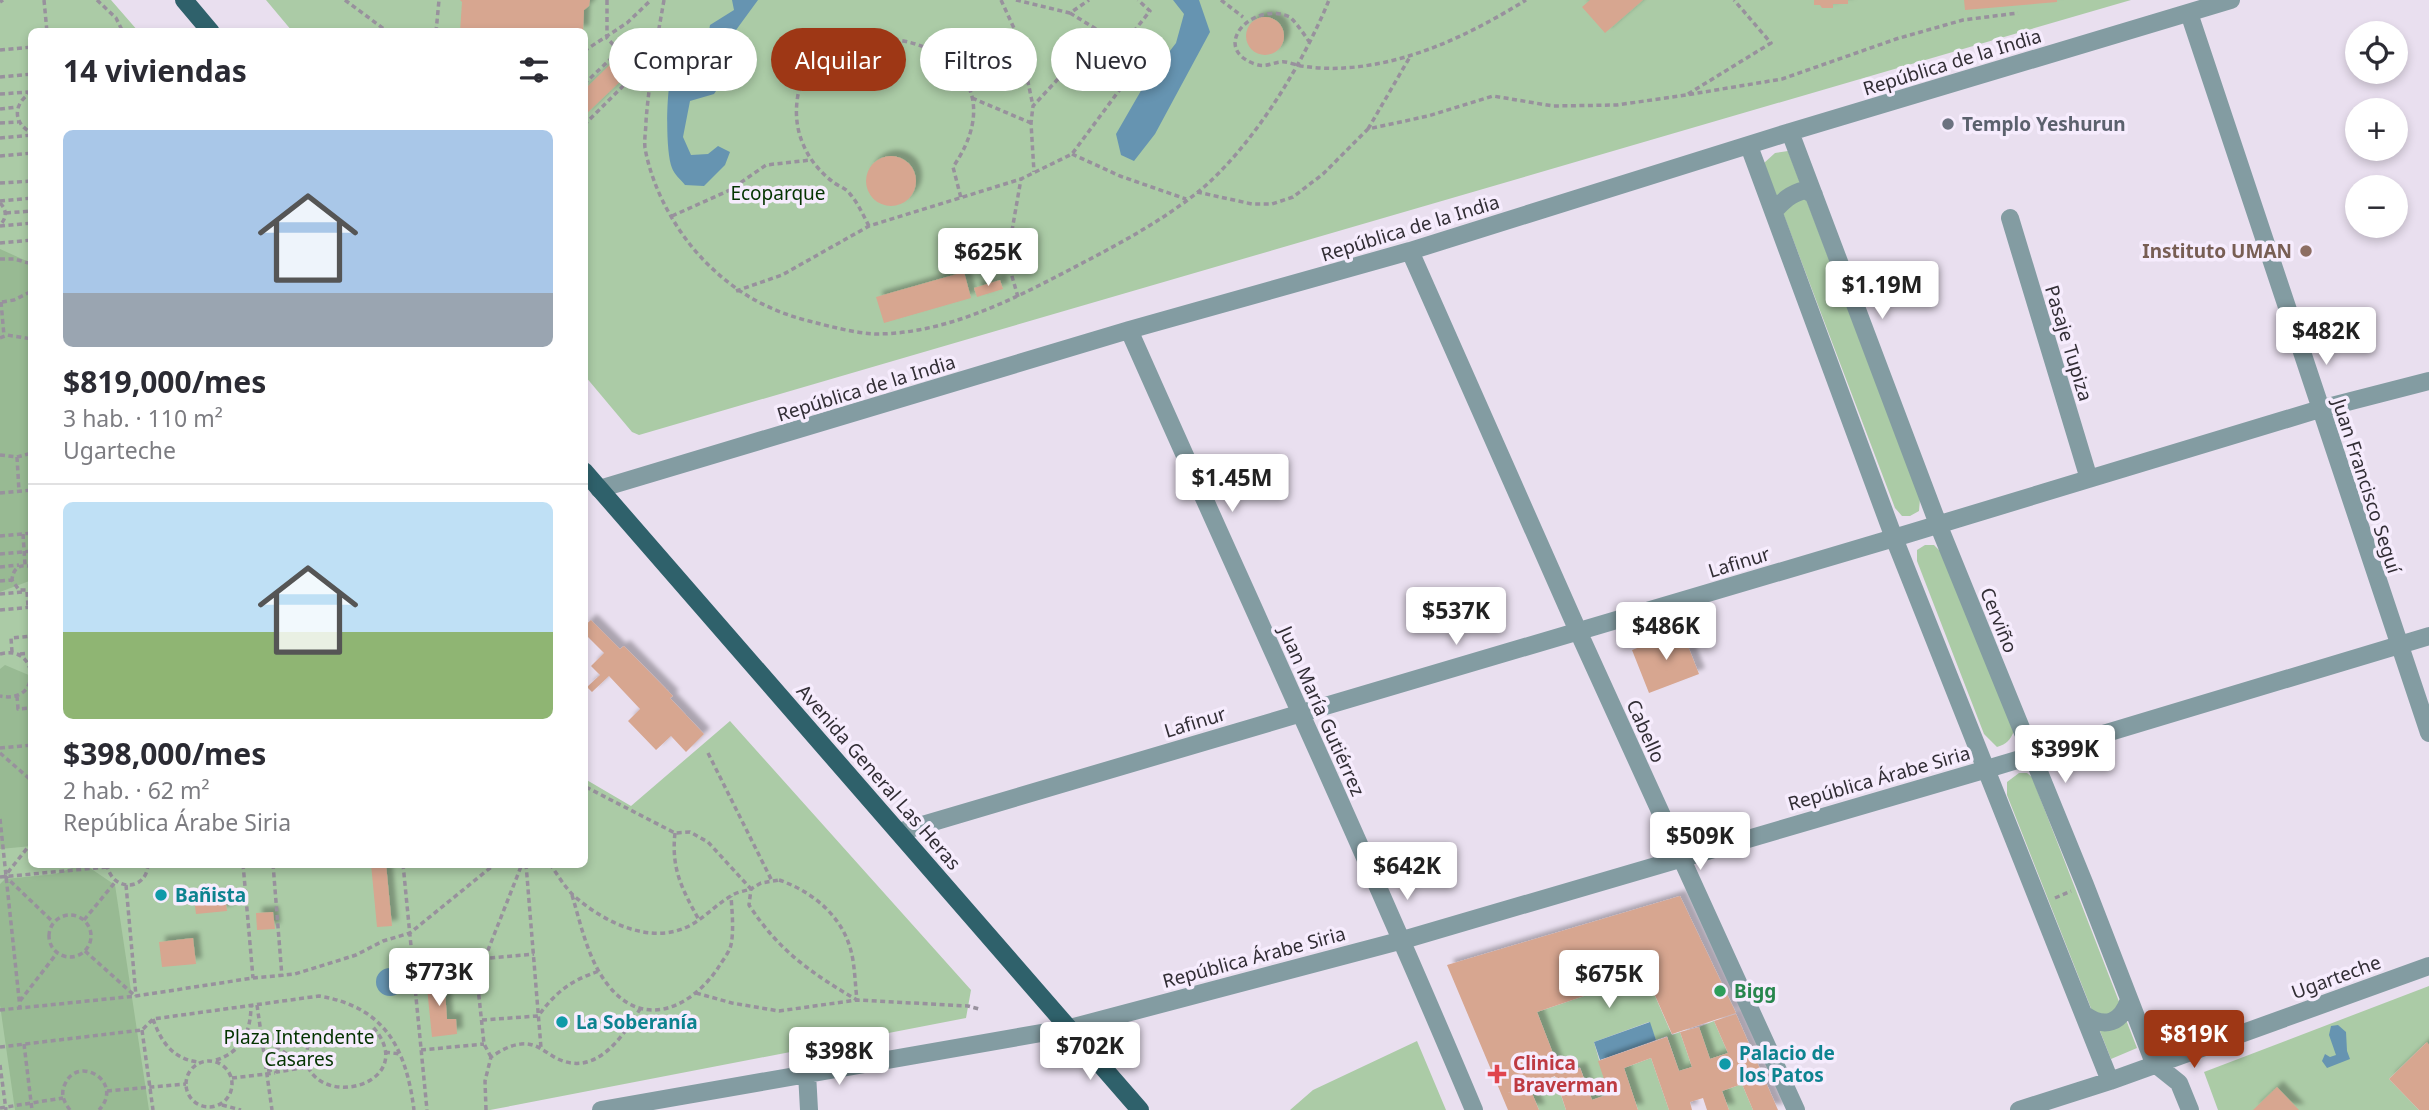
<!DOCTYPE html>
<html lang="es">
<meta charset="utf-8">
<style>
body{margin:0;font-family:"Noto Sans",sans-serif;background:#f7f7f7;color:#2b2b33;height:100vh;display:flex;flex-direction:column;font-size:26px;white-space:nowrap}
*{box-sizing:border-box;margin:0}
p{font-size:23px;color:#7c7c81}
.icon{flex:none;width:38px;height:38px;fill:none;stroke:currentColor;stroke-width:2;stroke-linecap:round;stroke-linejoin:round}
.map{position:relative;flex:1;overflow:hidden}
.side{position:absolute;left:28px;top:28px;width:560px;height:840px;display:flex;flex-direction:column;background:#fff;border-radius:10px;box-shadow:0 4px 10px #0003}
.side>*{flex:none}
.hud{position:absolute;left:609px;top:28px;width:665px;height:63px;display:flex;gap:14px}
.fabs{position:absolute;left:2345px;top:21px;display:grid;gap:14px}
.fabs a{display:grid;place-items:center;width:63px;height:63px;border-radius:50%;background:#fff;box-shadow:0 4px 10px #0003;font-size:35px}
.price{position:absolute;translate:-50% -60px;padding:0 16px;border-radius:7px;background:#fff;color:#222;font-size:23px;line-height:46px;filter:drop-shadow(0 2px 4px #0008)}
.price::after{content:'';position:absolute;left:50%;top:42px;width:21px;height:16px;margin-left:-10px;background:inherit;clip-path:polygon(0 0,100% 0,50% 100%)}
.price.active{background:#9e3715;color:#fff}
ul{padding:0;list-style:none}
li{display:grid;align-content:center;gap:14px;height:371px;padding:0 35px}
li+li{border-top:2px solid #e1e1e2}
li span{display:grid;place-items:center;height:217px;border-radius:10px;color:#555}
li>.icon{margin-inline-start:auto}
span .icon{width:126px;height:126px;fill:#fffc;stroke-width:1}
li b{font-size:30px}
h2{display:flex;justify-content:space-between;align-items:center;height:84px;padding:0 35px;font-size:30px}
.tag{padding:0 24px;border-radius:32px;background:#fff;box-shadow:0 4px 10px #0003;font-size:24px;line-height:63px}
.tag.active{background:#9e3715;color:#fff}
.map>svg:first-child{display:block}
</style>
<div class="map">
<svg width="2429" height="1110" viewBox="0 0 2429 1110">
<defs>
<filter id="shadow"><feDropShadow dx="6" dy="-6" stdDeviation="2" flood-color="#0004"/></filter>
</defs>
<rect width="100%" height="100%" fill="#e9dfef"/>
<!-- green -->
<path fill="#abcba6" d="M0 0H111L138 31 32 32V864H584L585 779 631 806 730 721 971 990 966 1018 490 1110H0Z
M266 0H2131L639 435 632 432 585 376 584 32 292 31Z
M1788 151 1920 499 1919 511 1910 516H1902L1895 508 1764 163 1775 153Z
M1925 545H1934L1940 551 2014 731C2010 740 2007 744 1997 747L1984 734 1917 561V550Z
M2019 773H2027L2032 777 2137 1048 2111 1059 2007 795V782Z
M1646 975 1672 1035 1680 1032 1692 1067 1679 1071 1667 1036 1656 1040 1649 1022 1594 1042 1609 1094 1592 1100 1580 1067 1561 1074 1537 1012Z
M2429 986V1045L2426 1043 2389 1079 2419 1110H2218L2204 1072Z
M1714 1021 1728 1053 1710 1059 1699 1027Z
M1417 1041 1446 1110H1290L1313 1090Z
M1651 1058 1669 1110H1638L1624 1068Z
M1555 1077 1566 1110H1539L1529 1086Z
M1742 1084 1753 1110H1729L1722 1091Z"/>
<!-- forest -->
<path fill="#98ba93" d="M0 249 31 263 32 580 0 592Z
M5 665 31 676 32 846 0 849V669Z
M84 864 115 885 149 1110H15L0 1005V884L5 879 55 874Z"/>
<!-- water -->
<path fill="#6694b1" d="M732 0H758L717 56 726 76 714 94 690 101 683 137 691 155 708 154 718 146 730 152 725 165 704 186 685 185C681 180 674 174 672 168 665 151 666 85 673 69 679 56 696 48 707 42L710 25 734 10Z
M1173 0H1199L1210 32 1155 134 1134 161 1121 155 1116 134 1146 82 1176 43 1184 14Z
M376 982a14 14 0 1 1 28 0a14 14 0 1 1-28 0Z
M1650 1022 1656 1040 1600 1060 1594 1042Z
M2338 1025 2346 1032 2347 1051 2350 1059 2327 1068 2322 1061 2325 1054 2330 1057 2336 1055 2329 1035 2331 1026Z"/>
<!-- building -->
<path fill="#d7a690" filter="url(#shadow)" d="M460 0H590L589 6 584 10 583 32H460L462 2Z
M1590 0H1643L1605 33 1582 7Z
M1814 0H1848V4H1833V8H1822L1820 5H1814Z
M1964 0H2057V2L1965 10Z
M1246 36a19 19 0 1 1 38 0a19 19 0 1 1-38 0Z
M619 56 631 65 629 73 584 116V90Z
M866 181a25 25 0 1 1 50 0a25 25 0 1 1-50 0Z
M964 272 971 298 884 323 876 297Z
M1000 280 1003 289 977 297 974 288Z
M591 620 620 649 624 646 673 696 670 698 704 734 686 752 671 736 656 750 628 721 640 709 609 676 592 692 587 687 600 675 591 666 604 653 584 633V626Z
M1682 631 1699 674 1649 693 1632 650Z
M371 864H386L392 926 377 927Z
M225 895 227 911 196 914 194 898Z
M1680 896 1736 1013 1672 1034 1646 975 1537 1012 1561 1074 1580 1068 1592 1100 1609 1094 1598 1061 1667 1037 1679 1071 1692 1067 1680 1032 1699 1027 1710 1059 1728 1053 1714 1021 1736 1014 1778 1110H1753L1742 1084 1722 1091 1729 1110H1707L1703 1098 1690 1102 1692 1110H1669L1651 1058 1624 1068 1638 1110H1566L1555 1076 1508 1093 1529 1086 1539 1110H1508L1447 965Z
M273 912 275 929 257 930 256 913Z
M193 938 196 964 162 967 159 942Z
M444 976 447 1019H456L457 1034 432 1037 426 978Z
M2427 1042 2429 1045V1110H2419L2389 1079Z
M2277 1087 2299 1110H2253Z"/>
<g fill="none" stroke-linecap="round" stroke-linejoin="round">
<!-- path -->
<path stroke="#98919d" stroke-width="3.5" stroke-dasharray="5 3.5" stroke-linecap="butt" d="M44 0 47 32
M97 0 116 18 123 32
M345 0 388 32
M607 0V38L619 51 635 57 638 71 651 74
M664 0C657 40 649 81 646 121 646 130 644 139 645 148 653 193 681 241 715 271 743 297 775 313 813 322 832 327 855 333 875 334 945 334 1010 301 1071 269 1115 246 1159 223 1198 192 1252 148 1303 64 1329 0
M1001 0 1019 39 1033 106
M1016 0 1070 13 1089 0
M1221 0 1243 17
M0 2 3 0
M1070 13 1109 37
M436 32 439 0
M1310 43C1304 34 1298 25 1290 17 1252 0 1209 48 1255 64 1265 68 1271 63 1281 62 1287 61 1295 65 1301 66 1315 68 1330 69 1344 68 1410 64 1471 34 1526 0
M1123 45 1150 11 1138 0
M0 50 32 47
M584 51 627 23 651 0
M0 77 32 74
M584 84 619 51
M32 92C13 103 12 123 32 133
M0 94 29 92
M1688 94 1771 43 1734 0
M972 98 1031 123
M0 109 17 107
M0 123 18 122
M584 125 638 71
M1368 129 1411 55
M0 138 32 135
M1072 154 1120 176 1186 199
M0 156 32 153
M0 183 32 181
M1197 192 1252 204H1272L1293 197 1323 174 1368 129 1428 116 1493 96 1553 106 1617 105 1686 95 1782 79 1896 39 1963 20 2018 13
M0 201 32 198
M0 203C7 210 7 218 0 225
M6 213 32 211
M672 216 730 190 766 165 811 160
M0 226 32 223
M869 226C863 215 858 203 850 194 846 188 838 186 833 182 820 172 809 159 803 144 793 121 795 95 805 72 854 0 1034 50 953 167L961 198
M0 243 32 240
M0 259H14L32 264
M736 291 782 275 869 226 1021 179 1072 154 1141 61 1123 45 1109 37 1070 66 1033 106 1031 123 1034 172
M1018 297 1007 259 1021 179
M1 302 4 336
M2 302 14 300 32 291
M0 338 7 335 32 339
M0 455 17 457 32 453
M17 457 19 491
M0 493 32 490
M23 534 25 565
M0 536 32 533
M0 554 32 551
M0 567 19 565
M32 567C20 563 13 568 12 580L19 590H32
M0 581 12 580
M27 592 28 607
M0 594 22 592
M0 610 32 607
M12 652 11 638 32 636
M0 654C39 643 43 705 0 696
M20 654 32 653
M17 696 18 709 32 708
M0 748 32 745
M0 753 32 781
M708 753 772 881
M0 819 20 1008
M675 833C671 869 682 889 699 920
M32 842 5 876 53 922
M107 864C111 892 147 892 148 864
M243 864 253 978
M273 864 282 977
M403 864 427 1110
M526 864 541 1048
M550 864C557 874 564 886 573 895 602 921 648 945 687 927 704 919 715 905 731 896 736 892 745 891 751 889L708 842 690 832 675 833 584 786
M0 877 107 867
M779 880C811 891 842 915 851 951 855 966 855 984 857 1000 811 973 779 951 749 905L751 889 761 883Z
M126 885 136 996
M572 895C581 925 588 960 608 985 643 1030 691 1008 718 968 722 961 729 953 731 945 734 930 732 911 731 896
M2055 898 2071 891
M49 936a21 21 0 1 1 42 0a21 21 0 1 1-42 0Z
M84 920 116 881
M85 951 134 995
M414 965 534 954
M696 993 732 1003 779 1011 857 1000 968 1006 979 1009
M20 1001 57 953
M257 1005 272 1110
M0 1010 136 996 253 978 295 974 356 955 383 941 410 933 495 864
M153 1019C161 1042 173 1059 198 1062
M482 1020 538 1016C557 991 570 981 599 971
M142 1030 153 1110
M263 1035 272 1044 306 1067
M24 1044 32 1110
M0 1047 142 1030 153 1019 319 996C385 1007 406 1048 414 1110
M421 1050 484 1044
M385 1052 400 1054
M491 1057 484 1044 477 978 522 864
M216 1060C242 1052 251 1031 251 1005
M186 1084a23 23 0 1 1 46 0a23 23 0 1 1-46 0Z
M0 1065 6 1110
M308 1067C329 1110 420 1079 372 1026
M267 1070H274L277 1072 308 1067 306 1058 308 1045
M232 1078 275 1073
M107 1091 186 1084
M222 1105 241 1110
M0 1108 63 1098
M70 1110C64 1102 60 1094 65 1084 78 1054 125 1082 99 1110
M486 1110 485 1081 491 1057C500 1051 510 1045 521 1044 535 1042 545 1052 556 1058 595 1078 622 1038 640 1009"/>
<!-- minor -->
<path stroke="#839ca2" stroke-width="18" d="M2189 13 2429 733
M1790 132 1938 524 2085 885 2154 1063 2179 1083 2190 1110
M1749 146 1894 538 2110 1081
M1774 211C1784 200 1790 194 1805 190L1814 195
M2010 218 2089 479
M1410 251 1578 631 1796 1110
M1129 330C1244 590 1364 848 1474 1110
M599 489 1129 330 1410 251 1790 132 2231 0
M899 832 1894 538 2320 409 2429 381
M2085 1015C2105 1029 2121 1023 2129 1000
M807 1073 809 1110
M601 1110 1070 1028 1403 940 1987 769 2429 636
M2019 1110 2110 1081 2429 966"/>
<!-- major -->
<path stroke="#2f616b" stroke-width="18" d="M184 0 211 32
M584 471 1140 1110"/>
</g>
<!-- markers -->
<circle fill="#6b7280" stroke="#f6ecfd" stroke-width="2.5" cx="1948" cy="124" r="7"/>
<circle fill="#8d6e63" stroke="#f6ecfd" stroke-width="2.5" cx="2306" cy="251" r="7"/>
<g fill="#0f9aa8" stroke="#f6ecfd" stroke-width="2.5">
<circle cx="161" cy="895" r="7"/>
<circle cx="562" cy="1022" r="7"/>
<circle cx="1725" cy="1064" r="7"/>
</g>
<circle fill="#2e9e5b" stroke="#f6ecfd" stroke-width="2.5" cx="1720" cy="991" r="7"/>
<path fill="#e0444e" stroke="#f6ecfd" stroke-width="2.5" d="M1493.5 1063.5h7v7h7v7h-7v7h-7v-7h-7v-7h7z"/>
<g text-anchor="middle" stroke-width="7" stroke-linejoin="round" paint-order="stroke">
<!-- street labels -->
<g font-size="19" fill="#322e35" stroke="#f6ecfd">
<text transform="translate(1952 62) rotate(-17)" y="7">República de la India</text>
<text transform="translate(1410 228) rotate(-17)" y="7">República de la India</text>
<text transform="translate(2069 343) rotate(73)" y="7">Pasaje Tupiza</text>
<text transform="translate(866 388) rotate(-17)" y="7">República de la India</text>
<text transform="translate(2367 486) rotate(72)" y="7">Juan Francisco Seguí</text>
<text transform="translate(1739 562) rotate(-17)" y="7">Lafinur</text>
<text transform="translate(1999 620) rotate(68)" y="7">Cerviño</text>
<text transform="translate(1322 711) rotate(66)" y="7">Juan María Gutiérrez</text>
<text transform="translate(1195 722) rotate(-17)" y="7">Lafinur</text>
<text transform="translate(1646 731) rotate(66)" y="7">Cabello</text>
<text transform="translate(879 777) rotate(49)" y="7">Avenida General Las Heras</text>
<text transform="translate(1879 778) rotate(-16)" y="7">República Árabe Siria</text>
<text transform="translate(1254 957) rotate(-15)" y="7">República Árabe Siria</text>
<text transform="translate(2336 977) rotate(-20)" y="7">Ugarteche</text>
</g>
<!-- worship labels -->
<g font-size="19" font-weight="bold" fill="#5b616d" stroke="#f6ecfd" text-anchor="start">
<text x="1962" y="131">Templo Yeshurun</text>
</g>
<!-- park labels -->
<g font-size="19" fill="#043400" stroke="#f6ecfd">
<text x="778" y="200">Ecoparque</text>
<text x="299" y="1044">Plaza Intendente<tspan x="299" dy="22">Casares</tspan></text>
</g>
<!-- education labels -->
<g font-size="19" font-weight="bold" fill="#785e54" stroke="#f6ecfd" text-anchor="end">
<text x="2292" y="258">Instituto UMAN</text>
</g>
<!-- culture labels -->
<g font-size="19" font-weight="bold" fill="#0d838f" stroke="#f6ecfd" text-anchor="start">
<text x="175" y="902">Bañista</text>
<text x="576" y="1029">La Soberanía</text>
<text x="1739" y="1060">Palacio de<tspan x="1739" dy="22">los Patos</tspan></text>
</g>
<!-- leisure labels -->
<g font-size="19" font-weight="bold" fill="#27864d" stroke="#f6ecfd" text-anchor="start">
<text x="1734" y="998">Bigg</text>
</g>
<!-- health labels -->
<g font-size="19" font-weight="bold" fill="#be3a42" stroke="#f6ecfd" text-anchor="start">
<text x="1513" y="1070">Clinica<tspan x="1513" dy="22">Braverman</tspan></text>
</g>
</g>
</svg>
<div class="fabs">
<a><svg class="icon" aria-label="locate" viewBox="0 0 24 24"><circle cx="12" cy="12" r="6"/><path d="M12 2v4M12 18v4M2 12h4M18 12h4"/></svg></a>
<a>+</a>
<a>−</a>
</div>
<b class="price" style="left:988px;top:288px">$625K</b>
<b class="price" style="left:1882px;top:321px">$1.19M</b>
<b class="price" style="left:2326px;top:367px">$482K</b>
<b class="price" style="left:1232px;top:514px">$1.45M</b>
<b class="price" style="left:1456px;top:647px">$537K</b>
<b class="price" style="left:1666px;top:662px">$486K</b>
<b class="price" style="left:2065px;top:785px">$399K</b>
<b class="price" style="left:1700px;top:872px">$509K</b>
<b class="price" style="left:1407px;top:902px">$642K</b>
<b class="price" style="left:439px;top:1008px">$773K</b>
<b class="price" style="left:1609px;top:1010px">$675K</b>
<b class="price active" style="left:2194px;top:1070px">$819K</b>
<b class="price" style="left:1090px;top:1082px">$702K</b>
<b class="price" style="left:839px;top:1087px">$398K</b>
<div class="hud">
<a class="tag">Comprar</a>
<a class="tag active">Alquilar</a>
<a class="tag">Filtros</a>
<a class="tag">Nuevo</a>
</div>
<section class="side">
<h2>14 viviendas<svg class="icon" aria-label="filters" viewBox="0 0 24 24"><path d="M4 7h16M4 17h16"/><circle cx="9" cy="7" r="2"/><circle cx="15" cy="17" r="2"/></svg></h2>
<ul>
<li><span style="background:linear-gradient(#a9c7e8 75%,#9aa5b1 0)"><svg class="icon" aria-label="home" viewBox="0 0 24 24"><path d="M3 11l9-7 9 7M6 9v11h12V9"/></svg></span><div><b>$819,000/mes</b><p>3 hab. · 110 m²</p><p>Ugarteche</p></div></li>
<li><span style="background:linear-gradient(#bfe0f5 60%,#8fb573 0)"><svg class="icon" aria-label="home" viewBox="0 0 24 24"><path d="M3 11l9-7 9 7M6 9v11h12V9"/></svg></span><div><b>$398,000/mes</b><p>2 hab. · 62 m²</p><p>República Árabe Siria</p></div></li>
</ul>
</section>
</div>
